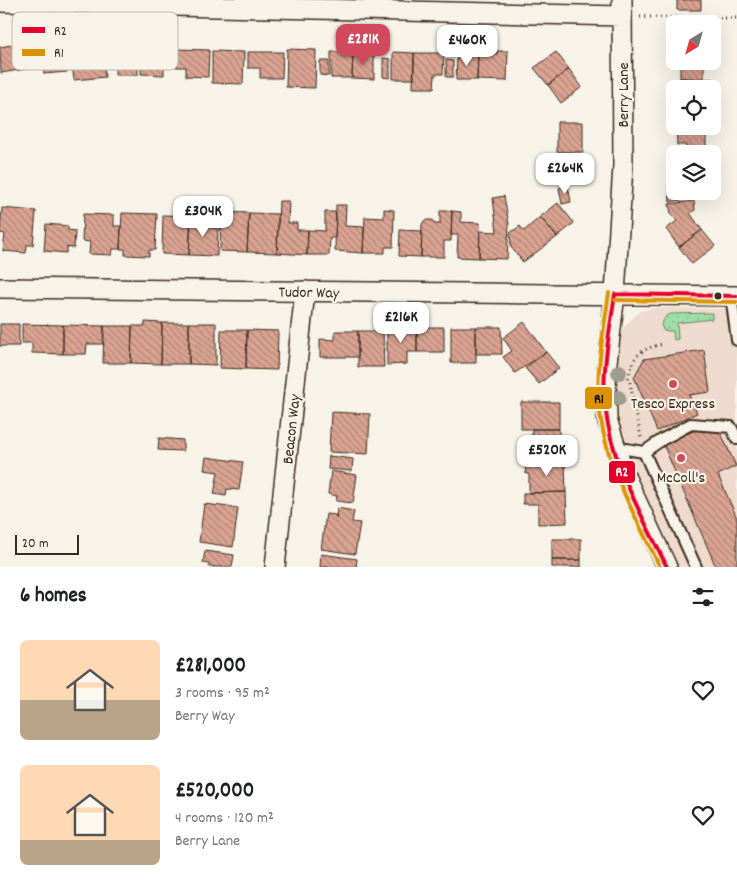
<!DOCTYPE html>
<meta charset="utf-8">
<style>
body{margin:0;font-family:Dekko,sans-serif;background:#f6f6f6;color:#202124;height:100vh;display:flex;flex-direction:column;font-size:19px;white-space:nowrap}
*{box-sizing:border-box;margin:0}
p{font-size:16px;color:#757577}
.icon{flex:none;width:28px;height:28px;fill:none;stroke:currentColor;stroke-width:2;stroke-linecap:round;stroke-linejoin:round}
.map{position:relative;height:567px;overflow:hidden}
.side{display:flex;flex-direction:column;background:#fff;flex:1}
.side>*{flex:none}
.needle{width:32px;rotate:217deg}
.controls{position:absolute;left:666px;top:15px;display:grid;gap:10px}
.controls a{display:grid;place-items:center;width:55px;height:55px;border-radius:8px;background:#fff;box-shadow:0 5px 20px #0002;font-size:25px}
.scale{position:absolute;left:15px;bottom:12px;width:64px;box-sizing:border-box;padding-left:5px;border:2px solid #3b2a1e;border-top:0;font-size:14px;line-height:18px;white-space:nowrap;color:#3b2a1e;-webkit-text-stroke:4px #f7f3e8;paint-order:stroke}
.price{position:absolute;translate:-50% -42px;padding:0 11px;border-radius:10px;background:#fff;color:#222;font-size:16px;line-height:32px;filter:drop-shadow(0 1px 2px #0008)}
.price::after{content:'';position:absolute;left:50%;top:30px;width:15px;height:11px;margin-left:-8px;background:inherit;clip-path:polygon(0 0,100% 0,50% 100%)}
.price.on{background:#d1495b;color:#fff}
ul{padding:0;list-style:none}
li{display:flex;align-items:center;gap:15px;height:125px;padding:0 20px}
li span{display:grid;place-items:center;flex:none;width:140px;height:100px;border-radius:8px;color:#555}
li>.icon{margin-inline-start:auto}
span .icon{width:60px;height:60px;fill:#fffc;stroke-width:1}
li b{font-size:21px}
h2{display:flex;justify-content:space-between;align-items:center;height:60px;padding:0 20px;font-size:21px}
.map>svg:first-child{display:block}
</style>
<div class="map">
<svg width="737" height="567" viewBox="0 0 737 567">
<defs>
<pattern id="grass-dots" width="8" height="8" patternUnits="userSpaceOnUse" patternTransform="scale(1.25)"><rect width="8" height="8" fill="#9edfa8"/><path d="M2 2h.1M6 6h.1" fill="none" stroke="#89c090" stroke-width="1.8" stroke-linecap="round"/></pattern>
<pattern id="building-back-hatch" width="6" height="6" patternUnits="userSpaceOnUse" patternTransform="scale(1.25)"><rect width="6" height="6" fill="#daa392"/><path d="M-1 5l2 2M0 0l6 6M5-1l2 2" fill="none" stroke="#b28577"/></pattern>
</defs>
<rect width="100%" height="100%" fill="#f7f3e8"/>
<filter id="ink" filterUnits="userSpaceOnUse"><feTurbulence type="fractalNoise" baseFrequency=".02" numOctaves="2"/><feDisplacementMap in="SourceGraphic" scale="10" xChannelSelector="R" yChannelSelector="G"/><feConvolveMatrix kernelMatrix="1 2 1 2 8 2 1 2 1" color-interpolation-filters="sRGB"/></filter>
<g filter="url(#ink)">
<!-- built -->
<path fill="#eedbce" d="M650 308 737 309V567H676L630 464 620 429 615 393 617 360 620 338 624 327 639 312Z"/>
<!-- grass -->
<path fill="url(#grass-dots)" stroke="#6c8463" d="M712 313V319L677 323 678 339 674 340 673 331H668L663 330 661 325 666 316 671 314Z"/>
<!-- building -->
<path fill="url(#building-back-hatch)" stroke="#3b2a1e" d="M677 0H701V10H677Z
M27 42 32 68 1 73 0 47Z
M64 45 67 72 44 74 43 65 34 66 32 48Z
M102 47 105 77 74 80 70 50Z
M105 47H137L138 75H115V66H105Z
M141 48 164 49V75L141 74Z
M176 49 209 50 208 77 186 76V67H176Z
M287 49 316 50 315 88 286 87Z
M212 51 244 52 243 84 212 83Z
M497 51H508L507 81 477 80 478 53 497 54Z
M248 52H283L282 78H260V68H248Z
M331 52H353L352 78H331Z
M353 52 374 53V79L352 78Z
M393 52 414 53V79H393Z
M556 52 569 69 548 85 534 68Z
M414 53H444L443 74H435L434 88H413Z
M457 53H478L477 80H456Z
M383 58 390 59V78L383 77Z
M446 60 453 61V77H446Z
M320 61H329V76L320 75Z
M680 61H704V79L680 78Z
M569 69 582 87 561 103 548 85Z
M680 78 713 79 712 92V89H680Z
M712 103H718V115L712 116Z
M557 122H583V152H557Z
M676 126H706V149H686V145H677Z
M675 182V191H712V186L714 195 670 202 668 183Z
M568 186 571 202 562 204 559 188Z
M504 196 509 224 507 259 479 258 480 231 497 232 493 198Z
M279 201H289L288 223H297V230H308L307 255 277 253Z
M694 201 695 210 690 213 702 230 679 247 666 229 677 221 671 213 669 204Z
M558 203 574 223 557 237 540 217Z
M336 205H346L345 226 364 227 363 253 335 251Z
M2 208 36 211 33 245H27L26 253 3 251 5 234 0 233Z
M384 209 394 210 393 247H385V253H363L365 217 384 218Z
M440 211H452L451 241H444V257H421L422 224 425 220H432L435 224H440Z
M452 211 461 212V222L480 223 479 258 457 257 458 235H451Z
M221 212 249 213 247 252 220 251Z
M325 212H336L335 238H330L329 255H307L308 230 325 231Z
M122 213 157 214 155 250H149V256L125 255V249H120Z
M249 213 278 214 277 253 247 252Z
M83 214 114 215V226H121L120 249H113L112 255 89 254 90 242 82 241Z
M163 215 191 216 189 255 162 254Z
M191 216 207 217 206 228H218L217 256 189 255Z
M540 217 557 237 523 262 511 247 510 233 520 226 524 231Z
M46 224 68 226V230L75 231 74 248 67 247 66 253 44 251Z
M400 230 422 231 421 257 399 256Z
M702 230 715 246 692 264 679 247Z
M145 322 162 323 161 364 131 363 132 326H145Z
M524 322 546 352 515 373 503 357 512 351 503 338Z
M162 323H189V364H161Z
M189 323H216V365L189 364Z
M0 324H19V346H0Z
M22 324 63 325V354L32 353V343H22Z
M63 325 104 326 103 344H87L86 354H63Z
M104 326H132L131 363H103Z
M387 327H417V352H407V364L387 365Z
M417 327H444V352H417Z
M451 327H476V363H451Z
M476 327H501L502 354H476Z
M221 330H247L246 369 220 368Z
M247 330 278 331 277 370 246 369Z
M335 331H358V357H320V339L335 340Z
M358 331H383L384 367H358Z
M704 350 710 392 689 395 697 413 657 431 634 377 644 359Z
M546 352 559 368 539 384 525 368Z
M521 402H559V429H521Z
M331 412 370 414 368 454 329 452Z
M705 426 718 427 736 466 718 475 737 518V567H716L663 444Z
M532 429H559L558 452 532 451Z
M159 438 183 440V451L158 450Z
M329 456 353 459 352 471 328 469Z
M206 457 243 462 239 490 227 489 226 496 214 494 218 472 204 470Z
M565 462 566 492 529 493V474H526L525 463Z
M331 471 357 475 353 503 336 501 337 496 328 494Z
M566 492 567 523 538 524V504H523V493Z
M204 504 238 508 233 547 199 542Z
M337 508 354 511 352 522 360 523 355 554 321 549 326 514 336 515V519Z
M552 539H581V560H552Z
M205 551 234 555 232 567H209V564L203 563Z
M321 554 357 559 356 567H320Z
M552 560H581V567H552Z"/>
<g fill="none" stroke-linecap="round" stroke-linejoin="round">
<defs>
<path id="service" d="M731 295 737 340
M614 447 644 452 663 439 691 424 731 427 737 439
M644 452 696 567"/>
<path id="minor" d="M622 0 623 166 615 294 606 371 607 419 624 474 667 567
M0 2 622 16
M0 288 737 296
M275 567 305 291"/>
</defs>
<!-- service casing -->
<use href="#service" stroke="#3b2a1e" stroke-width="14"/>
<!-- minor casing -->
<use href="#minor" stroke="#3b2a1e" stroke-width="22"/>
<!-- path -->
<path stroke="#3b2a1e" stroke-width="3" stroke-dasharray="1 4" stroke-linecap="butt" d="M640 17 737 18
M641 437 629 378C630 356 643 348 663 344"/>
<!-- service -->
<use href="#service" stroke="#f7f3e8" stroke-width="10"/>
<!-- minor -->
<use href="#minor" stroke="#f7f3e8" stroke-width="19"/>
<defs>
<path id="bus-1" d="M615 294C610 330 602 367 605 404 610 462 642 515 667 567
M615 294 737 296"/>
<path id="bus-2" d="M609 293C604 330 596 366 599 403 603 462 635 515 660 567
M615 300 737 302"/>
</defs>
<!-- bus-1 casing -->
<use href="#bus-1" stroke="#f7f3e8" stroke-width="8"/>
<!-- bus-2 casing -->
<use href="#bus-2" stroke="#f7f3e8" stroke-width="8"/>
<!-- bus-1 -->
<use href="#bus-1" stroke="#e4002b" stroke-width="4"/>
<!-- bus-2 -->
<use href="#bus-2" stroke="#db9304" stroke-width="4"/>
</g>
<!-- trees -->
<g fill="#9d9d8c">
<circle cx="619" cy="372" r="8"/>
<circle cx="618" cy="398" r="8"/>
</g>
</g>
<!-- markers -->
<circle fill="#3b2a1e" stroke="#f7f3e8" stroke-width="2" cx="718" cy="296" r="4.5"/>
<g fill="#d1495b" stroke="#f7f3e8" stroke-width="2">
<circle cx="673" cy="384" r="5"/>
<circle cx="681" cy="458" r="5"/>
</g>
<g text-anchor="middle" stroke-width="4.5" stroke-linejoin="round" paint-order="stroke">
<!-- street labels -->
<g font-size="16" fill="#3b2a1e" stroke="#f7f3e8">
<text transform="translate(622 95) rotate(-90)" y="6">Berry Lane</text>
<text transform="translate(309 291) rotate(1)" y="6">Tudor Way</text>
<text transform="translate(290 429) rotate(-84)" y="6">Beacon Way</text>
</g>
<!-- poi labels -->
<g font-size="16" fill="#3b2a1e" stroke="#f7f3e8">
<text x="673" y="408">Tesco Express</text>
<text x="681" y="482">McColl's</text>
</g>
</g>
<!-- legend -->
<rect x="12" y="12" width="166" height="58" rx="8" fill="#f7f3e8" stroke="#bfb7ab" stroke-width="1"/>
<rect x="22" y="27" width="23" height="6" fill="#e4002b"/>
<rect x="22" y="49" width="23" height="7" fill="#db9304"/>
<g font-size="14" fill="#3b2a1e">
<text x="54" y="35">R2</text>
<text x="54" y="57">R1</text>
</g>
<g stroke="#f7f3e8" stroke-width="2">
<rect x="584" y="386" width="29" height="24" rx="5" fill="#db9304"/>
<rect x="608" y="460" width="28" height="24" rx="5" fill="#e4002b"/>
</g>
<g font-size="14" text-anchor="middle" font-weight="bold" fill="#fff">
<text x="622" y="476">R2</text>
</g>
<g font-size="14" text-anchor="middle" font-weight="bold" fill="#111">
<text x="599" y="403">R1</text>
</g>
</svg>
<div class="controls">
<a><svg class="needle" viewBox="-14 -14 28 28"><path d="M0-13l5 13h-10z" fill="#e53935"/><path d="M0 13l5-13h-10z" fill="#757577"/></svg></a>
<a><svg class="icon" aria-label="locate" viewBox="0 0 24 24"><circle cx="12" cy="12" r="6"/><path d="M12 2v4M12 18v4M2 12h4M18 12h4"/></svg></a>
<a><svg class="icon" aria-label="layers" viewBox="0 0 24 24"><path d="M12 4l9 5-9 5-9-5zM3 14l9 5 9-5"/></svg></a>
</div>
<div class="scale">20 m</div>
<b class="price on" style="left:363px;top:66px">£281K</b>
<b class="price" style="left:467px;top:67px">£460K</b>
<b class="price" style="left:565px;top:195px">£264K</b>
<b class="price" style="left:203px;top:238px">£304K</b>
<b class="price" style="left:401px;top:344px">£216K</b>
<b class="price" style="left:547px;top:477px">£520K</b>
</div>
<section class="side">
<h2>6 homes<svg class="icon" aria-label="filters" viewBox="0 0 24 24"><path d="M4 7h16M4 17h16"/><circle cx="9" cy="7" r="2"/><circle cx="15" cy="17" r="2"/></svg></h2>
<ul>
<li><span style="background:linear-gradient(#ffd9b3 60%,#b9a48a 0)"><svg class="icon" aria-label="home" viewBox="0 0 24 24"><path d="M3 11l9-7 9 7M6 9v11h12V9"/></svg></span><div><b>£281,000</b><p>3 rooms · 95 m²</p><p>Berry Way</p></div><svg class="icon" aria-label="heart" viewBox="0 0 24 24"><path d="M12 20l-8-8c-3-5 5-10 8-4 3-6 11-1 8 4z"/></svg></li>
<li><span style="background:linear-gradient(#ffd9b3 75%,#b9a48a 0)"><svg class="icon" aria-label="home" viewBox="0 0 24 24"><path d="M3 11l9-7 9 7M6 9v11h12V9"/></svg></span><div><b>£520,000</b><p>4 rooms · 120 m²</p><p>Berry Lane</p></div><svg class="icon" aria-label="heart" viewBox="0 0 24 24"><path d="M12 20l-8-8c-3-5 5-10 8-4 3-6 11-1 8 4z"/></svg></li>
</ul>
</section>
